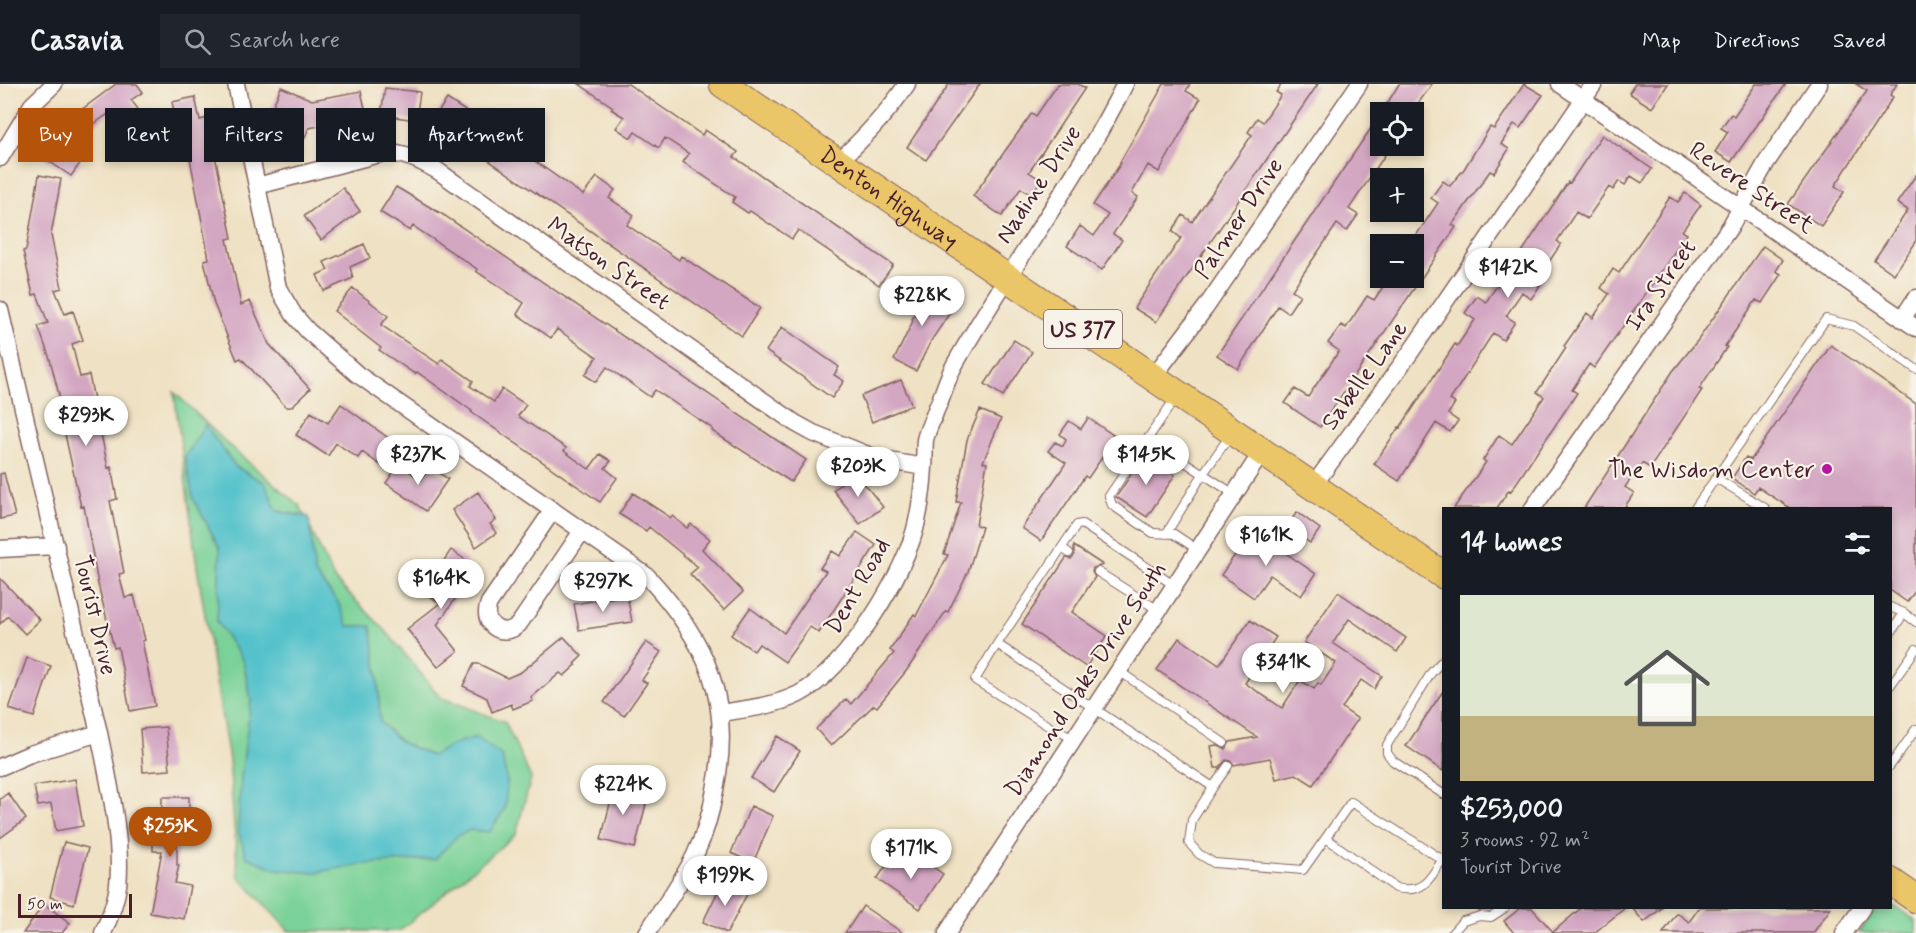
<!DOCTYPE html>
<meta charset="utf-8">
<style>
body{margin:0;font-family:Mynerve,sans-serif;background:#20242c;color:#f1f3f6;height:100vh;display:flex;flex-direction:column;font-size:22px;white-space:nowrap}
*{box-sizing:border-box;margin:0}
p{font-size:20px;color:#9ea1a6}
.icon{flex:none;width:33px;height:33px;fill:none;stroke:currentColor;stroke-width:2;stroke-linecap:round;stroke-linejoin:round}
.map{position:relative;flex:1;overflow:hidden}
.side{position:absolute;left:1442px;top:423px;width:450px;height:402px;display:flex;flex-direction:column;background:#171b24;border-radius:0px;box-shadow:0 3px 9px #0003}
.side>*{flex:none}
.banner{position:absolute;left:18px;top:24px;width:570px;height:54px;display:flex;gap:12px}
.fabs{position:absolute;left:1370px;top:18px;display:grid;gap:12px}
.fabs a{display:grid;place-items:center;width:54px;height:54px;border-radius:0px;background:#171b24;box-shadow:0 3px 9px #0003;font-size:30px}
.scale{position:absolute;left:18px;bottom:15px;width:114px;box-sizing:border-box;padding-left:6px;border:3px solid #4a1f2b;border-top:0;font-size:16px;line-height:21px;white-space:nowrap;color:#4a1f2b;-webkit-text-stroke:4px #f7f3e8;paint-order:stroke}
.price{position:absolute;translate:-50% -51px;padding:0 14px;border-radius:21px;background:#fff;color:#222;font-size:20px;line-height:39px;filter:drop-shadow(0 2px 3px #0008)}
.price::after{content:'';position:absolute;left:50%;top:36px;width:18px;height:14px;margin-left:-9px;background:inherit;clip-path:polygon(0 0,100% 0,50% 100%)}
.price.selected{background:#b45309;color:#fff}
ul{padding:0;list-style:none}
li{display:grid;align-content:center;gap:12px;height:318px;padding:0 18px}
li span{display:grid;place-items:center;height:186px;border-radius:0px;color:#555}
li>.icon{margin-inline-start:auto}
span .icon{width:108px;height:108px;fill:#fffc;stroke-width:1}
li b{font-size:26px}
h2{display:flex;justify-content:space-between;align-items:center;height:72px;padding:0 18px;font-size:26px}
.chip{padding:0 21px;border-radius:0px;background:#171b24;box-shadow:0 3px 9px #0003;font-size:21px;line-height:54px}
.chip.selected{background:#b45309;color:#fff}
header{display:flex;align-items:center;gap:36px;box-sizing:border-box;height:84px;padding:0 30px;background:#171b24;border-bottom:2px solid #363941}
header strong{font-size:28px}
nav{display:flex;gap:33px;margin-inline-start:auto;font-size:21px}
.search{width:420px;height:54px;background:#20242c;display:flex;align-items:center;gap:15px;box-sizing:border-box;padding:0 21px;border-radius:0px;color:#9ea1a6;font-size:22px}
.map>svg:first-child{display:block}
</style>
<header>
<strong>Casavia</strong>
<div class="search"><svg class="icon" aria-label="search" viewBox="0 0 24 24"><circle cx="10" cy="10" r="6"/><path d="M15 15l6 6"/></svg>Search here</div>
<nav><a>Map</a><a>Directions</a><a>Saved</a></nav>
</header>
<div class="map">
<svg width="1916" height="849" viewBox="0 0 1916 849">
<rect width="100%" height="100%" fill="#f7f3e8"/>
<filter id="ink" filterUnits="userSpaceOnUse"><feTurbulence type="fractalNoise" baseFrequency=".0167" numOctaves="2"/><feDisplacementMap in="SourceGraphic" scale="12" xChannelSelector="R" yChannelSelector="G"/><feConvolveMatrix kernelMatrix="1 2 1 2 8 2 1 2 1" color-interpolation-filters="sRGB"/></filter>
<filter id="wash" filterUnits="userSpaceOnUse"><feTurbulence type="fractalNoise" baseFrequency=".008" numOctaves="4" result="noise"/><feDisplacementMap in="SourceGraphic" scale="24" xChannelSelector="R" yChannelSelector="G"/><feGaussianBlur stdDeviation="1.35" result="paint"/><feColorMatrix in="noise" values="0 0 0 0 0 0 0 0 0 0 0 0 0 0 0 0 0 1.4 0 .05"/><feComposite in="paint" operator="in"/></filter>
<g filter="url(#wash)">
<rect width="100%" height="100%" fill="#efe1c3"/>
<!-- green -->
<path fill="#7ad298" stroke="#627862" stroke-width="1.5" d="M174 308 233 365 300 422 334 495 385 546 440 613 505 638 531 694 516 750 399 847H289L238 792 229 676 197 483Z
M1890 822 1896 823 1916 837V849H1859L1876 824H1890Z"/>
<!-- water -->
<path fill="#54c2cb" stroke="#4f707b" stroke-width="1.5" d="M205 341 236 383 265 399 277 427 309 433 315 490 338 518 348 542H371L378 594 380 638 401 658 432 672 454 660 476 653 502 672 507 698 505 724 490 748 470 746 457 752 435 775 362 780 313 789 276 785 246 773 238 746 241 694 251 616 243 577 217 538 220 465 193 414 185 373Z"/>
<g id="blocks">
<!-- building -->
<path fill="#d3a6c2" d="M116 0H137L143 8 131 16 138 25 119 38 111 28 94 40 72 72 81 78 71 92 43 73 69 35Z
M579 0H628L702 51 705 46 738 68 734 73 893 181 879 201 798 146 792 155 750 127 748 129 732 118 735 113 683 78 689 70 665 54 659 64 635 48 631 54 616 44 624 33 611 25 613 23Z
M949 0H980L926 76 907 63Z
M1058 0H1078L1085 4 1029 88 1041 96 1031 111 1021 104 1002 132 973 112 1032 29 1036 32Z
M1164 0H1190L1186 7 1200 15 1159 88 1148 81 1132 109 1138 113 1113 150 1122 156 1102 186 1067 162 1080 142 1094 152 1108 131 1093 121 1121 79 1120 78Z
M1282 0H1318L1156 238 1134 224 1181 154 1172 147 1183 131 1192 138 1252 51 1248 48 1257 34 1263 38 1281 11 1276 8Z
M1399 0H1432L1412 28H1382Z
M1524 0 1543 11 1520 44 1514 40 1501 60 1509 65 1494 89 1490 87 1452 141 1456 143 1320 343 1285 319 1295 305 1308 313 1339 267 1328 259 1341 241 1346 244 1367 212 1374 216 1389 194H1413V156L1438 119 1431 114 1443 97 1450 102 1464 85 1490 43 1494 45Z
M1635 0H1668L1652 24 1629 9Z
M1756 0H1786L1731 78 1715 68 1728 48 1721 44 1731 30 1734 32Z
M1856 0H1897L1890 11 1893 13 1835 102 1844 108 1821 142 1788 120 1867 7Z
M281 3 312 16 361 7 367 33 309 44 302 60 288 54 293 43 268 33Z
M385 4 420 8 416 36 381 31Z
M195 13 200 36 212 33 216 51 211 52 232 154 227 155 241 221 250 217 269 260 310 305 291 323H286L241 274 237 276 214 220 204 176 209 175 187 58 181 59 172 18Z
M447 15 527 67 525 70 583 111 597 93 615 106 609 114 634 131 627 141 679 176 681 172 760 224 742 252 432 37Z
M1380 31V62H1391L1349 125 1358 131 1347 147 1337 140 1292 206 1300 211 1288 229 1278 222 1238 285 1217 271Z
M1602 51 1652 85 1642 99 1631 92 1625 101 1619 97 1613 106 1609 103 1587 135 1576 128 1557 157 1561 160 1538 194 1543 197 1531 215 1522 208 1506 232 1515 238 1503 256 1493 249 1450 316 1455 319 1448 330 1458 337 1450 348 1436 339 1399 397 1374 380 1399 343 1400 344 1455 260 1457 262 1475 236 1465 229 1477 212 1486 218 1513 178 1515 179 1568 98 1570 99Z
M39 91 61 95 51 151 62 204 55 206 65 230 73 227 83 256 72 260 80 293 89 291 108 384 111 383 117 415 110 417 124 489 119 490 125 514 134 511 145 556 142 557 155 622 130 627 118 563 114 564 98 500 84 422 81 423 61 332 64 331 50 275 38 242 48 239 37 210 33 211 23 167 26 166Z
M1916 91V158L1894 190 1874 176 1908 126 1897 119Z
M396 103 445 132 806 376 791 398 712 347 713 345 655 306 650 313 607 283 596 298 585 291 597 273 557 245 551 254 517 230 524 219 476 187 477 185 413 142 410 147 380 128Z
M343 104 360 127 321 156 304 132Z
M1685 109 1701 121 1682 147 1687 150 1594 284 1589 280 1572 306 1577 309 1511 407 1509 406 1497 424H1454L1486 378 1483 376 1499 351 1512 360 1544 313 1537 308 1566 264 1564 262 1587 229 1593 234 1609 210 1601 204 1613 185 1619 189 1670 113 1678 118Z
M364 160 370 174 350 183 353 194 324 207 317 191 328 186 324 178Z
M1763 162 1783 176 1776 187 1781 190 1762 219 1756 216 1725 262 1727 263 1699 305 1702 306 1650 384 1642 379 1625 403 1634 409 1624 424H1584L1673 287 1698 256Z
M918 200 953 224 931 257 916 287 894 276 913 237 912 235 919 224 907 217Z
M353 204 388 232 381 241 439 280 442 275 473 297 470 302 494 318 502 305 526 321 518 332 566 364 564 367 589 385 600 370 611 377 605 384 617 394 600 418 471 328 472 327 417 288 415 290 379 266 381 264 334 227Z
M782 243 839 283 834 291 844 297 832 314 766 267Z
M1014 256 1032 268 1003 312 985 300Z
M1831 261 1916 320V506L1907 518 1890 506V424H1790L1758 403 1754 409 1732 394 1746 373 1751 376Z
M901 296 912 321 872 338 861 312Z
M341 320 401 363 386 385 362 368 358 374 336 359 328 372 296 351 311 328 328 339Z
M980 326 1001 335 983 378 987 379 976 441 982 443 968 488 948 528 946 527 907 586 877 623 874 621 831 662 816 645 846 615 851 620 894 569 890 566 914 530 916 532 948 471 944 470 961 418H956L967 356Z
M1088 334 1116 353 1088 394 1085 392 1041 457 1022 444 1066 379 1048 367 1055 358 1063 362 1066 355 1060 350 1069 337 1081 345Z
M1145 370 1175 391 1147 433 1116 413Z
M399 380 421 396 430 383 448 395 426 427 386 399Z
M855 388 883 423 860 440 833 406Z
M4 389 15 432 0 435V390Z
M478 408 496 436 490 440 496 449 476 463 452 426Z
M633 409 671 434 672 432 687 444 691 440 710 455 702 465 743 508 724 526 690 490 698 483 649 443 646 447 619 430Z
M1297 428 1320 445 1310 459 1287 442Z
M1252 446 1316 490 1301 512 1270 491 1254 514 1221 491Z
M857 448 876 461 819 549 810 543 785 578 759 560 754 567 731 551 750 524 784 549 826 487 820 484 832 467 840 472Z
M1074 462 1103 481 1093 484 1092 488 1095 493 1072 528 1107 552 1086 583 1022 540 1066 474 1071 475 1074 472Z
M451 466 467 477 459 488 469 495 437 541 458 567 438 583 407 545 440 519 429 512 436 501 430 497Z
M0 494 40 536 25 550 8 532 0 540Z
M1338 508 1406 554 1397 568 1349 535 1333 559 1382 592 1374 605 1361 596 1342 624 1358 635 1313 701 1296 690 1276 695 1270 674 1234 681 1231 677 1226 676 1219 684H1215L1211 662 1216 661 1226 665 1230 658 1257 653 1157 586 1179 554 1219 581 1250 536 1276 553 1245 599 1282 624 1300 596 1314 605 1318 599 1321 601 1336 579 1304 558Z
M627 511 632 538 579 546 574 520Z
M564 553 582 572 575 579 576 581 564 592 560 589 531 614 533 617 513 625 511 620 492 628 487 614 463 602 474 580H479L507 594 521 588Z
M646 558 661 568 642 596 647 599 624 632 604 618Z
M27 574 51 582 34 633 9 625Z
M1443 607V687L1406 662Z
M166 643 170 686 143 688 140 645Z
M777 652 800 667 774 708 751 694Z
M75 695 83 742 56 747 51 720 38 722 34 702Z
M616 695 635 700 631 717 646 720 635 764 601 756Z
M8 709 26 735 0 754V715Z
M162 713H189V746H177V781H179L175 799 190 802 184 835 150 829 162 767H153V728H162Z
M751 722 773 732 753 779 731 769Z
M64 758 88 764 74 820 50 813Z
M917 772 943 790 920 825 877 795 892 773 909 785Z
M723 797 747 810 727 849 703 838Z
M44 820 70 839 62 849H23Z
M863 822 903 849H845Z
M1521 824H1532L1553 848 1581 824H1625L1594 849H1514L1504 837Z
M1632 824H1662L1644 838Z
M1699 824H1831L1813 849H1663L1677 829 1689 838Z"/>
</g>
</g>
<g filter="url(#ink)">
<use href="#blocks" fill-opacity="0" stroke="#846360" stroke-width="1.5"/>
<g fill="none" stroke-linecap="round" stroke-linejoin="round">
<defs>
<path id="lane" d="M1176 313 1109 412 1112 421 1153 449 1174 450 1198 466
M1148 354 1234 410
M1716 394 1765 424
M1695 424 1826 235 1854 242 1916 285
M1166 450 1203 390 1231 350
M1062 464 1069 469
M1098 488 1158 526
M1890 523 1904 529 1916 538
M1890 550 1904 529
M997 560 1077 441 1082 440 1175 502
M1443 576 1431 589 1387 661V669L1393 677 1443 710
M1119 587 1224 659
M1890 602 1916 565
M1074 655 1050 643 975 596 997 560 1213 703 1192 736 1189 759 1199 770 1214 779 1303 786 1351 718 1443 776
M1890 682 1916 645
M1213 703 1228 682
M1326 754 1396 804C1422 810 1430 796 1442 776
M1452 849 1463 837 1480 832 1491 833 1505 824"/>
<path id="street" d="M236 0 278 204 294 231 308 247 357 290 647 492C707 557 734 617 715 706 711 729 705 750 695 771 682 798 663 823 647 849
M1560 0 1916 244
M0 74 32 21 54 0
M838 78C864 54 887 30 907 0
M257 102 383 69C405 69 419 76 438 87L795 339 813 349 878 375 924 383
M0 226 99 649C108 694 123 756 118 801 116 818 110 833 103 849
M1902 235 1916 214
M1153 293 1206 223 1359 0
M1313 402 1410 269 1594 0
M1533 424 1730 143 1766 79 1819 0
M553 426 489 519C480 540 503 556 519 540L582 447
M0 465 56 462
M720 629C747 625 775 622 799 610 846 586 907 488 917 437 921 419 923 400 924 383 925 374 924 364 925 356 927 346 933 335 936 326 943 311 947 294 955 280 1009 184 1076 98 1125 0
M0 683 30 670 99 649
M947 849 1262 368
M1844 849 1862 824"/>
<g id="primary">
<path id="s1" d="M723 0 1443 491"/>
<path d="M1890 797 1916 815"/>
</g>
</defs>
<!-- lane casing -->
<use href="#lane" stroke="#846360" stroke-width="10"/>
<!-- street casing -->
<use href="#street" stroke="#846360" stroke-width="19"/>
<!-- primary casing -->
<use href="#primary" stroke="#846360" stroke-width="29"/>
<!-- lane -->
<use href="#lane" stroke="#fff" stroke-width="8"/>
<!-- street -->
<use href="#street" stroke="#fff" stroke-width="16"/>
<!-- primary -->
<use href="#primary" stroke="#ebc669" stroke-width="27"/>
</g>
</g>
<!-- markers -->
<circle fill="#b5179e" stroke="#f7f3e8" stroke-width="2" cx="1827" cy="385" r="6"/>
<g text-anchor="middle" stroke-width="4.5" stroke-linejoin="round" paint-order="stroke">
<!-- shield labels -->
<rect fill="#f7f3e8" stroke="#7e5f64" stroke-width="1.5" x="1044" y="226" width="78" height="38" rx="4.5"/>
<g font-size="22" font-weight="bold" fill="#4a1f2b">
<text x="1083" y="253">US 377</text>
</g>
<!-- street labels -->
<g font-size="24" fill="#4a1f2b" stroke="#f7f3e8">
<text transform="translate(1038 100) rotate(-57)" y="8">Nadine Drive</text>
<text transform="translate(1752 103) rotate(34)" y="8">Revere Street</text>
<text dy="8" stroke="none"><textPath href="#s1" startOffset="201">Denton Highway</textPath></text>
<text transform="translate(1238 134) rotate(-56)" y="8">Palmer Drive</text>
<text transform="translate(609 179) rotate(35)" y="8">Matson Street</text>
<text transform="translate(1660 201) rotate(-55)" y="8">Ira Street</text>
<text transform="translate(1364 291) rotate(-54)" y="8">Sabelle Lane</text>
<text transform="translate(857 502) rotate(-60)" y="8">Dent Road</text>
<text transform="translate(96 531) rotate(77)" y="8">Tourist Drive</text>
<text transform="translate(1085 595) rotate(-57)" y="8">Diamond Oaks Drive South</text>
</g>
<!-- poi labels -->
<g font-size="24" fill="#4a1f2b" stroke="#f7f3e8" text-anchor="end">
<text x="1815" y="393">The Wisdom Center</text>
</g>
</g>
</svg>
<div class="fabs">
<a><svg class="icon" aria-label="locate" viewBox="0 0 24 24"><circle cx="12" cy="12" r="6"/><path d="M12 2v4M12 18v4M2 12h4M18 12h4"/></svg></a>
<a>+</a>
<a>−</a>
</div>
<div class="scale">50 m</div>
<b class="price" style="left:1508px;top:215px">$142K</b>
<b class="price" style="left:922px;top:243px">$228K</b>
<b class="price" style="left:86px;top:363px">$293K</b>
<b class="price" style="left:418px;top:402px">$237K</b>
<b class="price" style="left:1146px;top:402px">$145K</b>
<b class="price" style="left:858px;top:414px">$203K</b>
<b class="price" style="left:1266px;top:483px">$161K</b>
<b class="price" style="left:441px;top:526px">$164K</b>
<b class="price" style="left:603px;top:529px">$297K</b>
<b class="price" style="left:1283px;top:610px">$341K</b>
<b class="price" style="left:623px;top:732px">$224K</b>
<b class="price selected" style="left:170px;top:774px">$253K</b>
<b class="price" style="left:911px;top:796px">$171K</b>
<b class="price" style="left:725px;top:823px">$199K</b>
<div class="banner">
<a class="chip selected">Buy</a>
<a class="chip">Rent</a>
<a class="chip">Filters</a>
<a class="chip">New</a>
<a class="chip">Apartment</a>
</div>
<section class="side">
<h2>14 homes<svg class="icon" aria-label="filters" viewBox="0 0 24 24"><path d="M4 7h16M4 17h16"/><circle cx="9" cy="7" r="2"/><circle cx="15" cy="17" r="2"/></svg></h2>
<ul>
<li><span style="background:linear-gradient(#dfe7d0 65%,#c2b280 0)"><svg class="icon" aria-label="home" viewBox="0 0 24 24"><path d="M3 11l9-7 9 7M6 9v11h12V9"/></svg></span><div><b>$253,000</b><p>3 rooms · 92 m²</p><p>Tourist Drive</p></div></li>
</ul>
</section>
</div>
